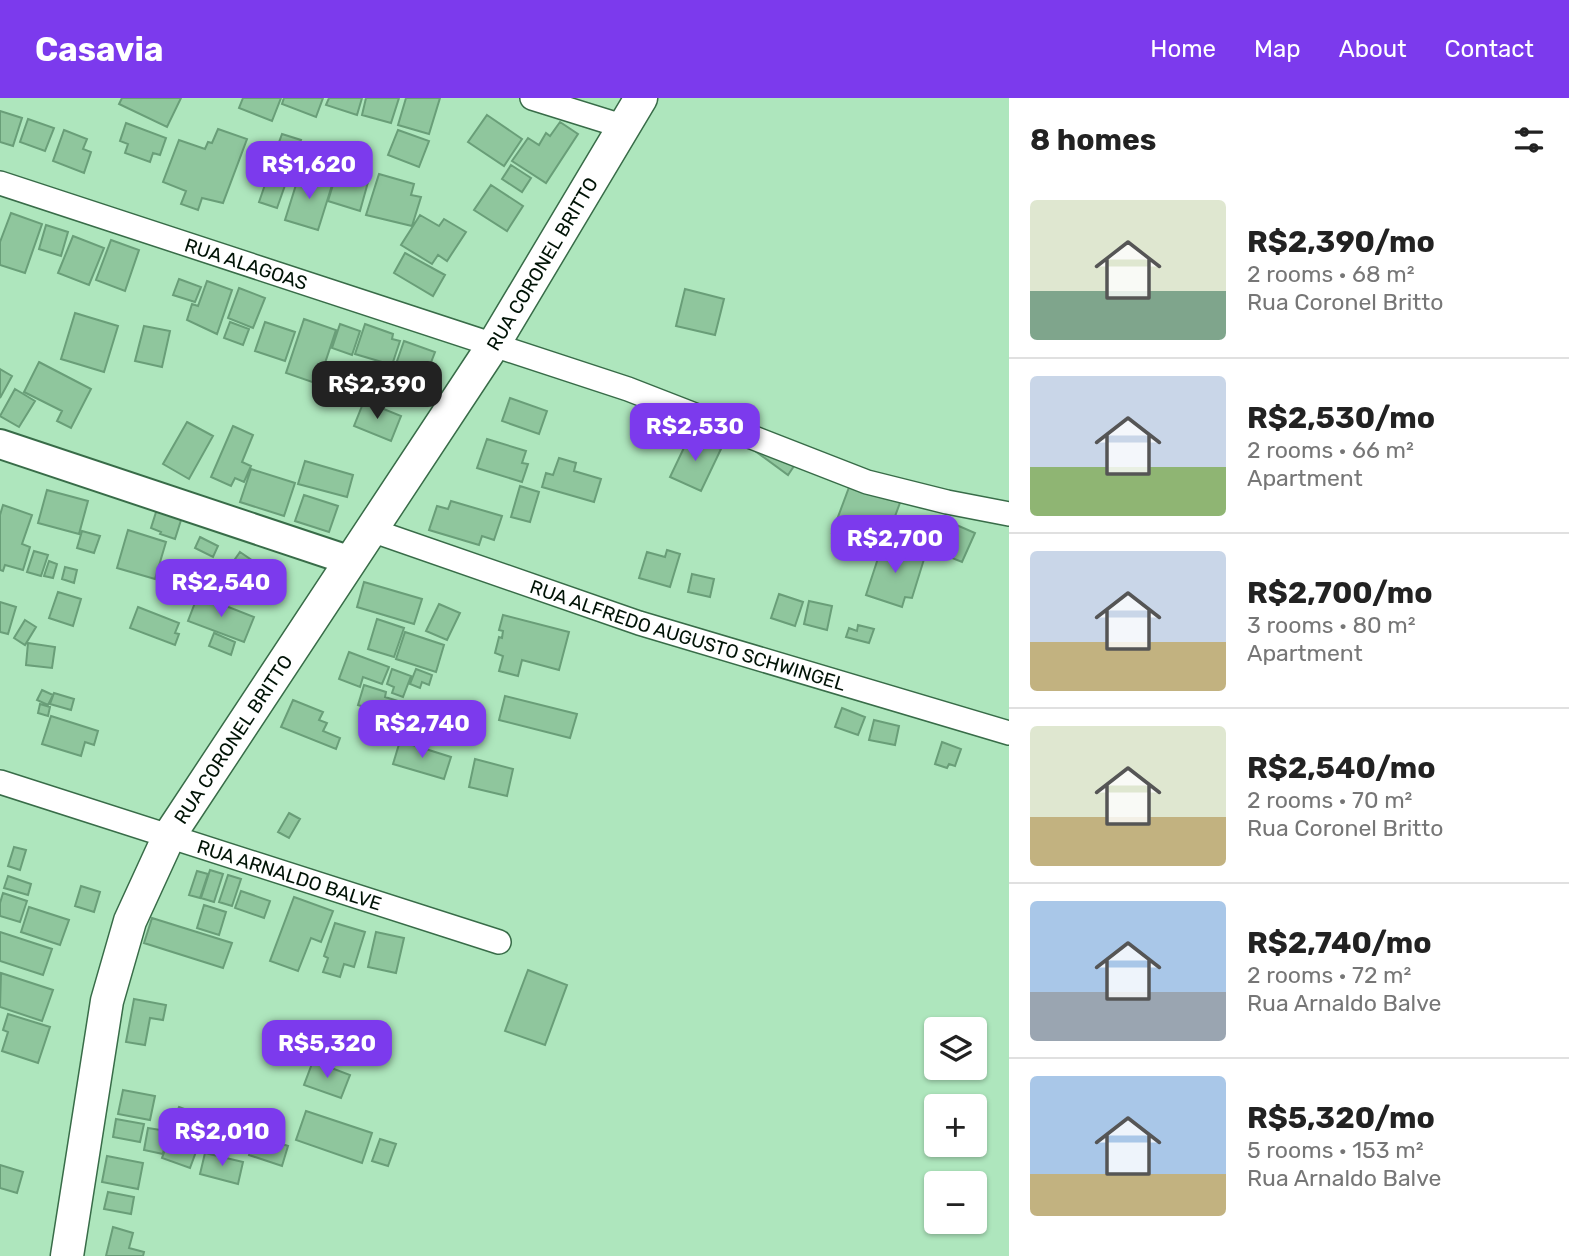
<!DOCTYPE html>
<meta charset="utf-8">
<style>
body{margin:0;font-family:Rubik,sans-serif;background:#f2f2f2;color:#222;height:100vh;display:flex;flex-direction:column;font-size:26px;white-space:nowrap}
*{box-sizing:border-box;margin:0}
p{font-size:23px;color:#767676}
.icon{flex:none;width:38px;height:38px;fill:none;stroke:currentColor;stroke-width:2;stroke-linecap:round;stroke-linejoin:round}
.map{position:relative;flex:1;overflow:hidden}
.sheet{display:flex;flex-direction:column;background:#fff;width:560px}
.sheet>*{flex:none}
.tools{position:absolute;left:924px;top:919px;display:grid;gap:14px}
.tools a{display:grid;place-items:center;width:63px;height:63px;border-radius:7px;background:#fff;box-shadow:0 2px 5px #0004;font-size:35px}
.price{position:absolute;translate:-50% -60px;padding:0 16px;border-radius:14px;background:#7c3aed;color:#fff;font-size:23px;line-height:46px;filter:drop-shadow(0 2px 4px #0008)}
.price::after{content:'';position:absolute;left:50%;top:42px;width:21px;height:16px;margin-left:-10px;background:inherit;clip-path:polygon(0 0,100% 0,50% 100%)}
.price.active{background:#222;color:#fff}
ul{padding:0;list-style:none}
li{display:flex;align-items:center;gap:21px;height:175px;padding:0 21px}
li+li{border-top:2px solid #e0e0e0}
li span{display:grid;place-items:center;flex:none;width:196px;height:140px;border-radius:7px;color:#555}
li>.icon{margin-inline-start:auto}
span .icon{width:84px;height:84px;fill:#fffc;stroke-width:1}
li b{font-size:30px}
h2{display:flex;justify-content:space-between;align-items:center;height:84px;padding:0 21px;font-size:30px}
header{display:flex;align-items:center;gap:42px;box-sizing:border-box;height:98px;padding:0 35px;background:#7c3aed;color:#fff}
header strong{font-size:33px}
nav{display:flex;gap:38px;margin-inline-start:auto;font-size:24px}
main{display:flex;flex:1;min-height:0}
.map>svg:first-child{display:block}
</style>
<header>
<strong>Casavia</strong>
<nav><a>Home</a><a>Map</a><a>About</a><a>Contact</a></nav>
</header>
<main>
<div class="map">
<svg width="1009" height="1158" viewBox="0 0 1009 1158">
<rect width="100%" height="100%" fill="#aee6bd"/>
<!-- building -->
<path fill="#8fc69d" stroke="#699e78" stroke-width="2" d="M122 0H181L167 29 119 6Z
M243 0H281L272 23 239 10Z
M284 0H323L316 19 282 6Z
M329 0H362L357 17 326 7Z
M366 0H399L391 25 362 17Z
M406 0H440L429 36 398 27Z
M0 13 22 20 13 48 0 44Z
M487 17 522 41 504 68 468 44Z
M28 21 54 30 45 53 20 44Z
M560 24 578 36 546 85 512 63 528 40 539 47 546 35 550 38Z
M126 25 166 40 160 57 153 55 150 64 125 55 128 46 120 43Z
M218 31 247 41 223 105 202 100 198 112 181 106 186 93 163 84 179 42 205 51 208 44 212 45Z
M64 32 87 41 83 51 91 54 84 75 53 63Z
M398 32 429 43 419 69 388 57Z
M282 36 301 42 277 110 259 104 269 75 254 70 260 53 274 58Z
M339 67 370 77 360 113 328 103Z
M511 67 531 80 522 94 502 81Z
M300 74 333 84 318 132 285 122Z
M379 76 414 86 411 97 421 99 412 128 366 117Z
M491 87 523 108 507 133 474 112Z
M11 115 42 126 25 175 0 167V144Z
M420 117 439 128 444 121 466 134 447 163 438 157 432 166 401 147Z
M46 127 68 134 61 158 39 151Z
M73 138 104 150 89 187 58 175Z
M111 142 139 152 125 193 96 182Z
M405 155 445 177 433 198 394 175Z
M179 181 201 189 195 204 173 197Z
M207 183 232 192 217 236 187 222 192 206 198 208Z
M239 190 265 200 253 230 228 220Z
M685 191 724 201 715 237 676 228Z
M75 215 118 228 104 274 61 261Z
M304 221 336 232 318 286 286 275Z
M230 224 249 231 243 247 224 240Z
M265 224 295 234 285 263 255 253Z
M340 226 360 233 352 257 332 250Z
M365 226 393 236 392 241 400 243 392 267 355 256Z
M144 228 170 233 162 269 135 263Z
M404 243 435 254 425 280 395 269Z
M39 264 91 291 71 330 57 323 62 313 24 294Z
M0 271 12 278 0 300Z
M15 291 35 303 19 329 0 318Z
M346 291 358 296 354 305 342 301Z
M510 300 547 313 539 336 502 323Z
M364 303 401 318 391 343 354 328Z
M187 324 213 338 189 381 163 366Z
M233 328 253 337 242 364 251 368 244 384 235 380 231 388 211 379Z
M690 337 721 351 701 393 670 379Z
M487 341 526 353 522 365 528 366 522 384 477 370Z
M762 344 794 368 788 377 755 353Z
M559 360 576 365 574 373 601 381 594 404 542 389 546 375 553 377Z
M305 363 353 377 347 399 298 386Z
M251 371 295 385 284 418 240 404Z
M851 384 901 402 887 440 879 437 874 450 832 435Z
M520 388 539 394 530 424 511 419Z
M47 392 88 403 79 436 38 425Z
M304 397 338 408 329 434 295 423Z
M451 403 502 418 494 442 482 438 479 447 429 432 437 408 448 411Z
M3 407 32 417 22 446 30 449 23 472 5 467 3 473 0 472V417Z
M157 411 182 419 175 441 160 436 161 434 151 430Z
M945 422 975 435 962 464 932 452Z
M128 432 166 444 155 481 117 470Z
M82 433 100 438 94 455 77 450Z
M200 439 218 448 213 459 195 450Z
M883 445 925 458 912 500 905 499 902 509 866 497Z
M667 452 680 456 670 489 639 480 647 454 665 459Z
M34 453 48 457 41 478 27 474Z
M240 454 279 481 265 502 226 474Z
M49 463 57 466 53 480 44 478Z
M65 469 77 472 74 485 62 481Z
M692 476 714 481 710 499 688 494Z
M364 484 422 501 414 526 357 509Z
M58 494 81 501 73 528 49 520Z
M779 496 803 504 795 528 771 520Z
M198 497 254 519 244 544 188 523Z
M809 503 832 508 827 532 804 526Z
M0 504 16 509 8 536 0 534Z
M439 506 460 515 447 542 426 533Z
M138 509 179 525 175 535 179 536 175 547 130 530Z
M503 517 569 534 559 572 522 562 518 578 499 573 503 558 495 555 499 539 502 540 503 533 499 532Z
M377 521 404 530 394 559 368 551Z
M25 522 36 529 25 547 14 540Z
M858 527 874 531 869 545 846 539 849 530 857 533Z
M405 534 444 547 436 574 396 561Z
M214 535 235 544 231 557 209 548Z
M28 545 55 549 52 570 26 567Z
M349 554 389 569 382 586 363 579 360 589 339 581Z
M392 571 411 578 403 599 392 595 394 589 387 586Z
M416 571 432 577 429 587 422 584 420 590 410 586Z
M364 587 386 594 385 599 401 604 397 619 358 607Z
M42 592 53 597 48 607 37 602Z
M54 595 74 601 71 612 50 606Z
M505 598 577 616 570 640 499 622Z
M293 602 323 614 319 622 327 625 323 633 340 640 336 651 281 629Z
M40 606 50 609 48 618 38 615Z
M842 610 865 619 858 637 835 629Z
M51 618 98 633 94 647 85 644 81 658 42 646Z
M874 622 899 628 895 647 869 642Z
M400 643 451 659 444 681 393 666Z
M942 644 961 651 955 668 949 666 947 670 935 666Z
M475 661 513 671 507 698 469 689Z
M289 715 300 721 289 740 278 734Z
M14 749 26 752 20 772 8 768Z
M210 772 223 776 214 804 201 800Z
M197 773 208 776 200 800 189 797Z
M228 777 241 781 232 808 219 804Z
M8 778 31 786 28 797 4 790Z
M81 788 100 794 94 814 75 808Z
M241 793 270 803 264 820 235 810Z
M3 795 27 803 20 824 0 818V805Z
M294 799 333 813 321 844 311 840 298 873 270 863Z
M204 807 226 814 219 837 197 830Z
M29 809 69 822 60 847 21 834Z
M152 820 232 845 223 870 144 845Z
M335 825 365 834 354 869 344 866 340 879 323 874 328 860 324 858Z
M0 834 52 851 43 877 0 863Z
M376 834 404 840 396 875 368 869Z
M528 872 567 887 545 947 505 933Z
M1 875 53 892 42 923 0 909Z
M134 901 166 907 163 922 150 920 145 947 126 944Z
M8 916 50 929 38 965 2 953 8 934 3 932Z
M313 963 350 977 341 1000 304 987Z
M123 992 155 998 150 1022 118 1016Z
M179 1009 211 1021 204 1042 171 1029Z
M306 1013 372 1035 362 1065 296 1042Z
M116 1021 144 1026 140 1044 113 1039Z
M148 1030 167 1033 163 1056 144 1052Z
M255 1037 288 1048 282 1068 249 1057Z
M169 1041 197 1051 190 1070 162 1060Z
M380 1041 396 1046 388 1068 372 1063Z
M205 1055 243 1064 238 1086 200 1076Z
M107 1058 143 1065 138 1091 102 1084Z
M0 1067 23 1074 17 1095 0 1090Z
M108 1094 134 1099 131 1116 104 1111Z
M113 1129 133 1135 129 1150 144 1154 143 1158H106Z"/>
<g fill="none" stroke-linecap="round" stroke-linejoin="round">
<defs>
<g id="minor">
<path d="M532 0 625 29"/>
<path id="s1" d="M0 85 628 291 867 384 947 404 1009 416"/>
<path id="s2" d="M371 432 639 525 1009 635"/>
<path id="s3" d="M0 684 499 844"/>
</g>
<path id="tertiary" d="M0 346 351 463"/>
<g id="secondary">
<path id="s4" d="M67 1158 107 903 130 823 169 738 494 246 641 0"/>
</g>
</defs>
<!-- minor casing -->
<use href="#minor" stroke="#386c48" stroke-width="26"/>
<!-- tertiary casing -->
<use href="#tertiary" stroke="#386c48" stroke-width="32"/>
<!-- secondary casing -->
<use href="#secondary" stroke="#386c48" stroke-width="35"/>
<!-- minor -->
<use href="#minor" stroke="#fff" stroke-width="23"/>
<!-- tertiary -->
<use href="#tertiary" stroke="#fff" stroke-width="28"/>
<!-- secondary -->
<use href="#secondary" stroke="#fff" stroke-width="32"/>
</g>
<g text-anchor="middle" stroke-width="6" stroke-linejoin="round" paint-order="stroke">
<!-- street labels -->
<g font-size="19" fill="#011306" stroke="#bbf3ca">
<text dy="7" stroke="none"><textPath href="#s1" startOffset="259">RUA ALAGOAS</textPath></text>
<text dy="7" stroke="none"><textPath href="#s4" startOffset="1118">RUA CORONEL BRITTO</textPath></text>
<text dy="7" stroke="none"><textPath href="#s2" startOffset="334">RUA ALFREDO AUGUSTO SCHWINGEL</textPath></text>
<text dy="7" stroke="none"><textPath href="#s4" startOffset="551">RUA CORONEL BRITTO</textPath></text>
<text dy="7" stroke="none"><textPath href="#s3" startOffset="304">RUA ARNALDO BALVE</textPath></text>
</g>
</g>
</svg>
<div class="tools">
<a><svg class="icon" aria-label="layers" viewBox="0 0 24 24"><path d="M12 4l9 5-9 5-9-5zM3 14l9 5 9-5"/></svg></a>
<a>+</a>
<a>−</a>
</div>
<b class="price" style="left:309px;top:103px">R$1,620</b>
<b class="price active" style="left:377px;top:323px">R$2,390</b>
<b class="price" style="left:695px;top:365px">R$2,530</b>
<b class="price" style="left:895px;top:477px">R$2,700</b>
<b class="price" style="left:221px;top:521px">R$2,540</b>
<b class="price" style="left:422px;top:662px">R$2,740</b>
<b class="price" style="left:327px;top:982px">R$5,320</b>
<b class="price" style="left:222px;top:1070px">R$2,010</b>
</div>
<section class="sheet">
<h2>8 homes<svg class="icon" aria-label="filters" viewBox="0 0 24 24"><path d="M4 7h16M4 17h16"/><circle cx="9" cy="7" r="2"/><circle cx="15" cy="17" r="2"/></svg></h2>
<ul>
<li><span style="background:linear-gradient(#dfe7d0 65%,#7fa58c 0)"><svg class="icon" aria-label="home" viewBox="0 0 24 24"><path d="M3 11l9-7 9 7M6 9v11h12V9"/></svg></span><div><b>R$2,390/mo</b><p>2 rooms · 68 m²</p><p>Rua Coronel Britto</p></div></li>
<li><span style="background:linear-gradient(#c9d6e8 65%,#8fb573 0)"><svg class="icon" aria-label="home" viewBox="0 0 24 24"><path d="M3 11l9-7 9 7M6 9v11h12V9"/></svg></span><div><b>R$2,530/mo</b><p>2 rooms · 66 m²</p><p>Apartment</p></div></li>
<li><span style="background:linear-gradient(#c9d6e8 65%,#c2b280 0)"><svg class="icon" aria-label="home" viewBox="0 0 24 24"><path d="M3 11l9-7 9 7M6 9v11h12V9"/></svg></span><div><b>R$2,700/mo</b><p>3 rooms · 80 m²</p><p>Apartment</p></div></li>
<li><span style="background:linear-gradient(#dfe7d0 65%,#c2b280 0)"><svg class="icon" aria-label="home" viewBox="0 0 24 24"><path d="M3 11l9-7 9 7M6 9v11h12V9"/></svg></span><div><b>R$2,540/mo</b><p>2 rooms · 70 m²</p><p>Rua Coronel Britto</p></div></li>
<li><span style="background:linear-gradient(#a9c7e8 65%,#9aa5b1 0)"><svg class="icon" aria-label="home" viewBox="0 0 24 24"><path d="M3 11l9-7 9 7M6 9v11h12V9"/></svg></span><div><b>R$2,740/mo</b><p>2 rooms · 72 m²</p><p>Rua Arnaldo Balve</p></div></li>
<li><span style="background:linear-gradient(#a9c7e8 70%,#c2b280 0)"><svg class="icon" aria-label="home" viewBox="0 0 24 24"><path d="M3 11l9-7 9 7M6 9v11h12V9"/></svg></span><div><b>R$5,320/mo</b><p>5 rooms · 153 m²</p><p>Rua Arnaldo Balve</p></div></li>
</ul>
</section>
</main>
